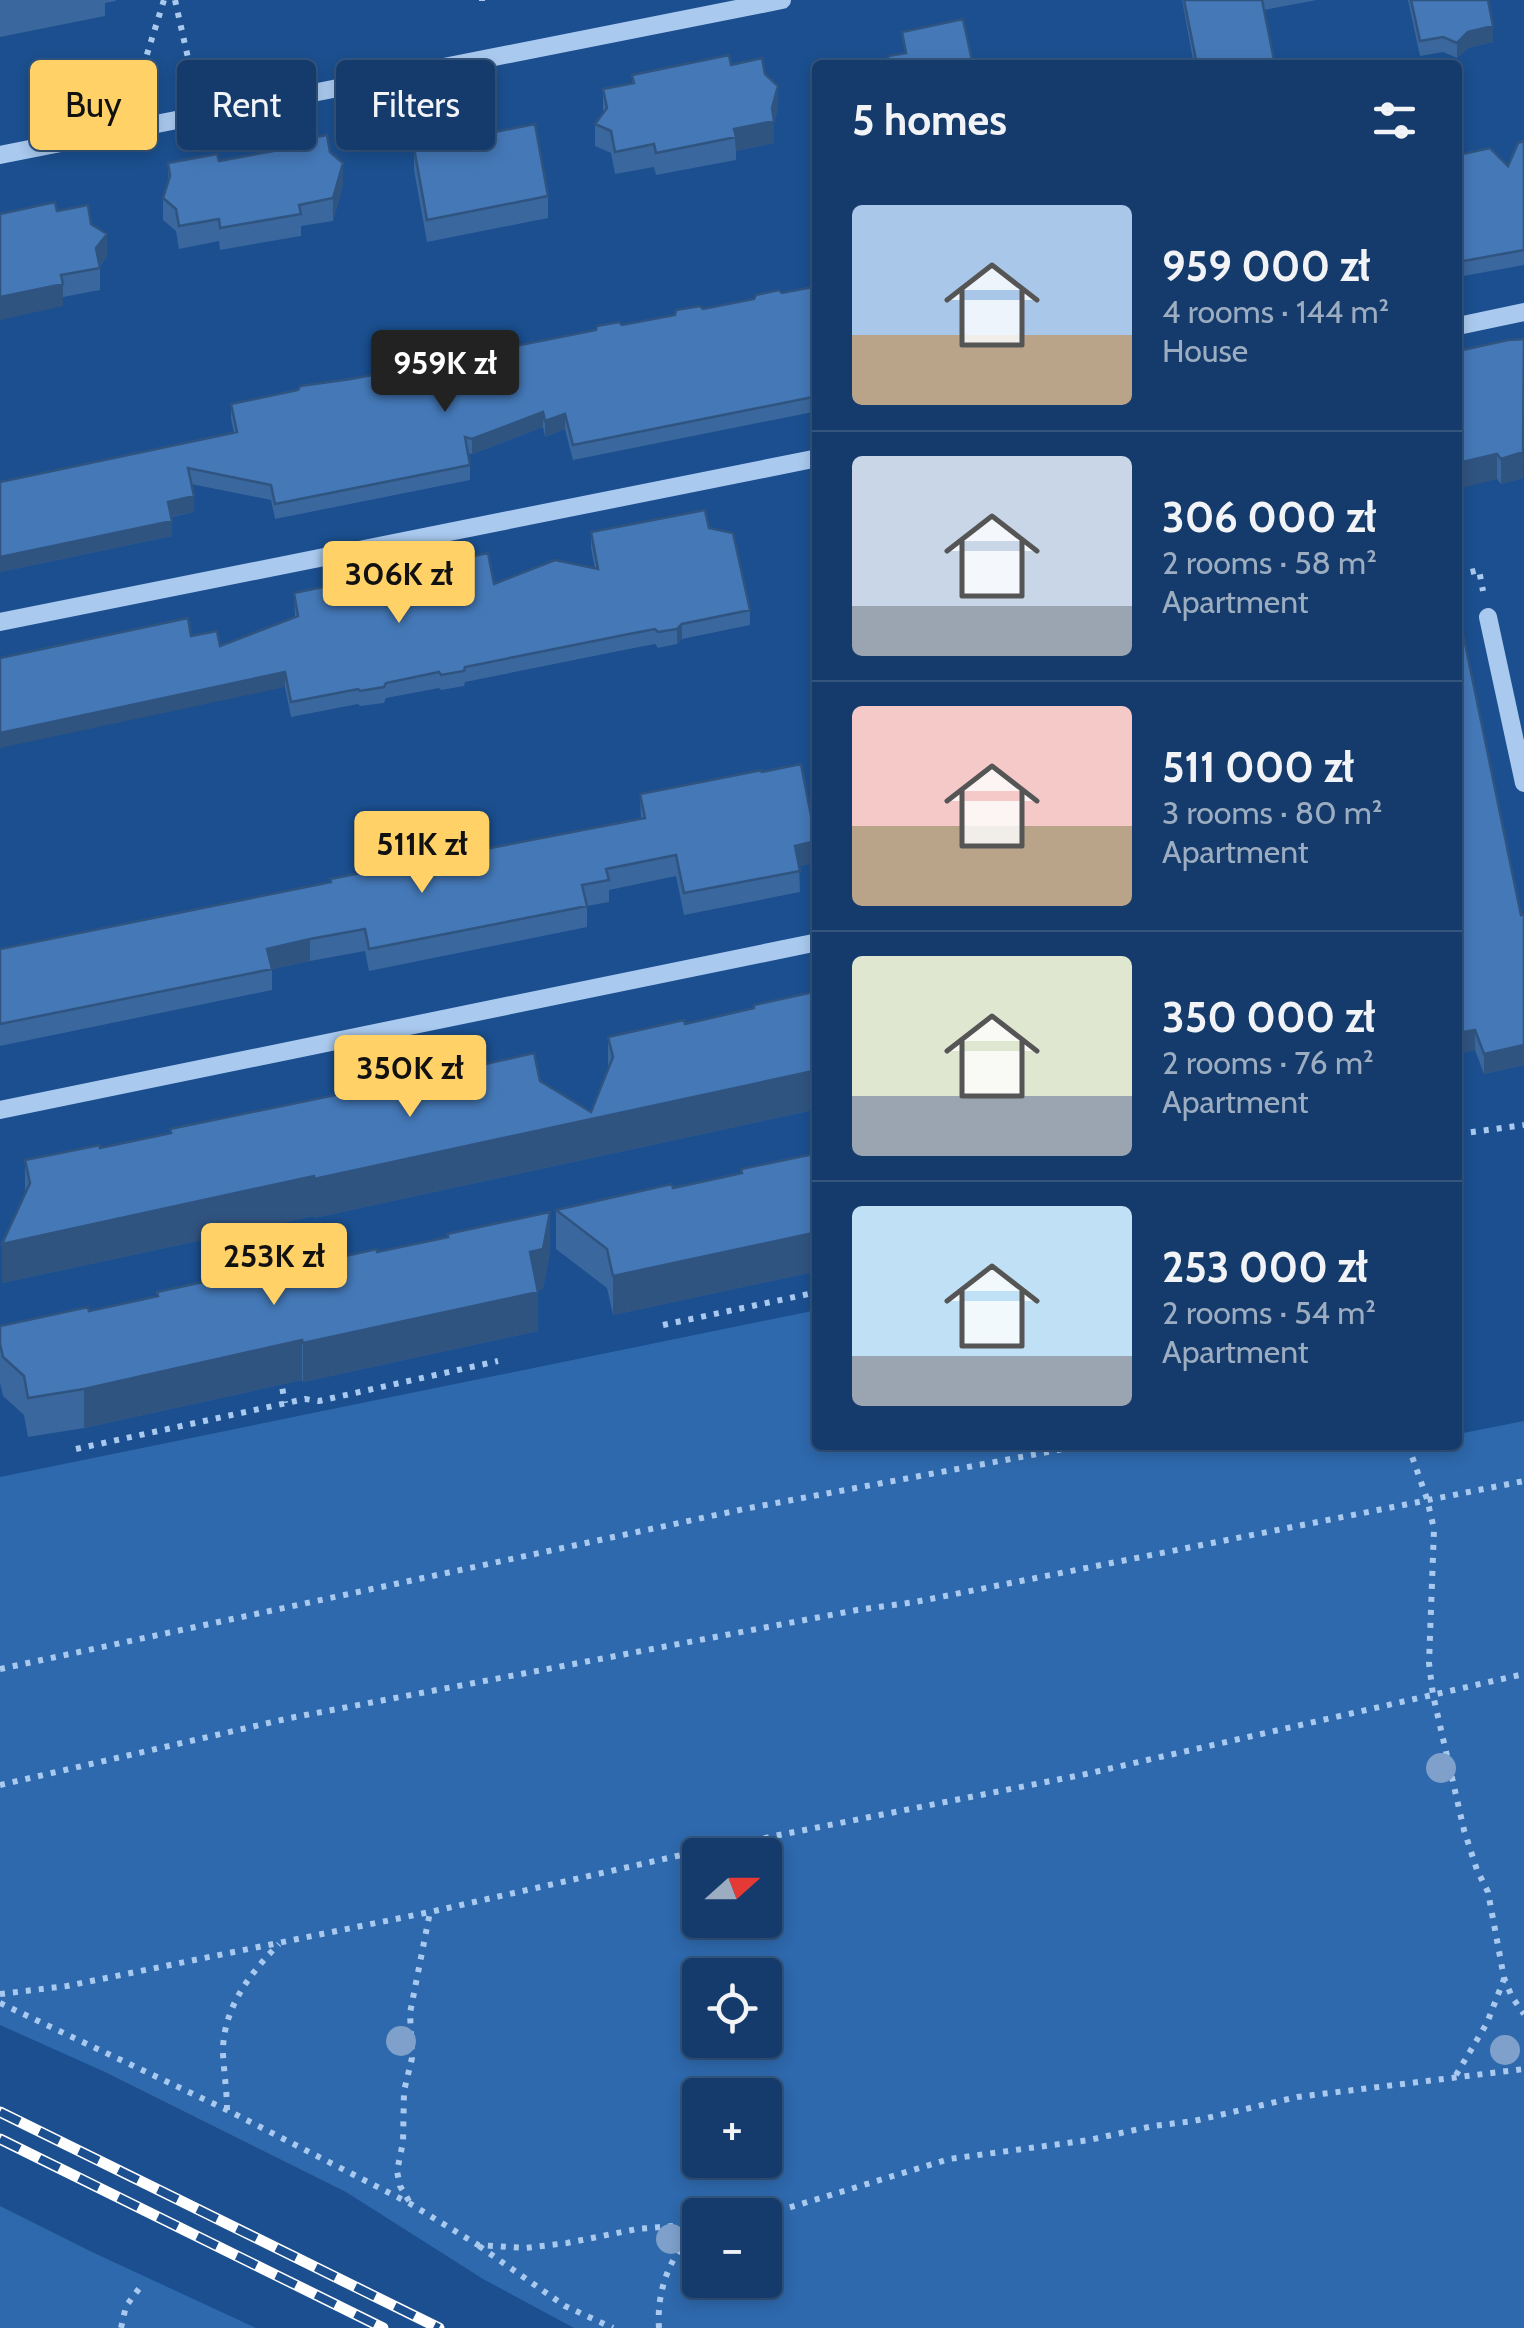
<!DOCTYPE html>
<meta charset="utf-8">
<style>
body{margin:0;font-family:Cabin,sans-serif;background:#1d4271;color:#f1f3f6;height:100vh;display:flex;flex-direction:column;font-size:38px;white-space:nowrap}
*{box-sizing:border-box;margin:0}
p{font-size:32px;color:#9dadc1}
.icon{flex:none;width:55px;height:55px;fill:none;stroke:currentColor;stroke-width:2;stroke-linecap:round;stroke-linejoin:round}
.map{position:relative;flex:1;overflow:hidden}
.side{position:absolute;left:812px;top:60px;width:650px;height:1390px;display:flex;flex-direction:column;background:#143b6b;border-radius:10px;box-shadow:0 5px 15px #0003,0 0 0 2px #33557e}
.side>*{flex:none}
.top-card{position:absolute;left:30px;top:60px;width:632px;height:90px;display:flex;gap:20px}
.needle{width:65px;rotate:69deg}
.tools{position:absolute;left:682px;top:1838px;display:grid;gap:20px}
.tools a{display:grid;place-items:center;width:100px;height:100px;border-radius:10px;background:#143b6b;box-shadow:0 5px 15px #0003,0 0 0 2px #33557e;font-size:50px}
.price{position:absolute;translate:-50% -85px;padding:0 22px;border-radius:10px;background:#ffd166;color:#111;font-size:32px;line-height:65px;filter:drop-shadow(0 2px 5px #0008)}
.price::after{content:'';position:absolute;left:50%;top:60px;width:30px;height:22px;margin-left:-15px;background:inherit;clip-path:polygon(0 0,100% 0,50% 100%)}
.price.current{background:#222;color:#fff}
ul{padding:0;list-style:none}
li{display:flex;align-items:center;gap:30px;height:250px;padding:0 40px}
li+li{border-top:2px solid #33557e}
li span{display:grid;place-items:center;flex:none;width:280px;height:200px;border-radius:10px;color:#555}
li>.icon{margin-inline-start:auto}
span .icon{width:120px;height:120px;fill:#fffc;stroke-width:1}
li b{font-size:42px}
h2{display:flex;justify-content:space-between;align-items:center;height:120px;padding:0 40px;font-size:42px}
.tag{padding:0 35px;border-radius:10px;background:#143b6b;box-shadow:0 5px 15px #0003,0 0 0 2px #33557e;font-size:35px;line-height:90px}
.tag.current{background:#ffd166;color:#111}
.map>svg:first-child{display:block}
</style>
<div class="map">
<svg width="1524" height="2328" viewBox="0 0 1524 2328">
<rect width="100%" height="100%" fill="#1b4f8f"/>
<!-- green -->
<path fill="#2e69ad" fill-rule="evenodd" d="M817 1310 818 1445H1458V1434L1524 1421V2328H574L483 2279 346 2192 105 2072 0 2025V1477ZM700 1855H765V1920H700ZM765 1975V2040H700V1975ZM700 2095H765V2160H700ZM700 2215H765V2280H700Z
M0 2206 92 2252 256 2328H0Z"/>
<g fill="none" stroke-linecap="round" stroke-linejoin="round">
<!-- path -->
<path stroke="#a9c9ee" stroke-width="6" stroke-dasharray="5 8" stroke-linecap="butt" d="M175 0 188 58
M482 1V0
M143 67 164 0
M1458 575 1479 570 1483 591
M1458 1134 1524 1125
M253 1253 259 1281
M663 1325 818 1292
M280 1376 285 1403
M1408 1445 1427 1499 1434 1529 1429 1663 1433 1695 1464 1830 1477 1870 1488 1892 1504 1978 1512 1997 1524 2014
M76 1449 305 1399 319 1401 498 1361
M0 1669 744 1509 1085 1445
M0 1785 290 1718 857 1610 915 1602 1524 1481
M0 1994 67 1986 430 1912 699 1851 1086 1774 1524 1674
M0 2003 227 2110 409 2203 478 2245 525 2248 567 2243 637 2229 673 2226 700 2229
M1456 2075 1487 2023 1504 1979
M227 2110C227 2091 224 2073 223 2054 222 2010 249 1974 279 1944
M409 2201 400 2186 397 2171 403 2142 404 2091 412 2058 410 2013 430 1912
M765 2215 949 2159 1089 2140 1153 2126 1194 2121 1297 2097 1524 2069
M479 2246 565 2306 613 2328
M121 2328 126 2306 141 2286
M659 2328C657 2301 664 2271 681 2248 685 2241 694 2236 700 2231"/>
<!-- minor -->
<path stroke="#a9c9ee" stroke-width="18" d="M0 155 782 0
M1458 326 1524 312
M1488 617 1524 783
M0 622 818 458
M0 1110 818 942"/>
<defs>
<path id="rail" d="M0 2112 439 2328
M0 2139 383 2328"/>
</defs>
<!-- rail casing -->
<use href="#rail" stroke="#fff" stroke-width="11"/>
<!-- rail -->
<use href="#rail" stroke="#1b4f8f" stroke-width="8" stroke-dasharray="22" stroke-linecap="butt"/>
</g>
<!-- trees -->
<g fill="#7ea0ca">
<circle cx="1441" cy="1768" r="15"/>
<circle cx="401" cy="2041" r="15"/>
<circle cx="1505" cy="2050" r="15"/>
<circle cx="671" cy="2239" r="15"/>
</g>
<!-- wall -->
<path fill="#3a679d" d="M0 0H116V1L105 3V16L0 37Z
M1182 0H1317L1264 10 1275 65H1194Z
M1408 0H1488L1493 42 1468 48 1457 58 1443 52 1420 56Z
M731 65 765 74 778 108 774 123V143L736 151V160L656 175 654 167 615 174 611 153 595 146V124L603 113V89L632 84V75Z
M1524 141V265L1458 277V155L1508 166Z
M278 144 330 152 343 185 333 221 301 226V236L220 250 219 241 179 249 176 231 163 220V198L168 182V163L219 161 278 150Z
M414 148 548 196V218L427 242 414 170Z
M57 211 107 256 100 266V290L63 297V306Z
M818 286V411L573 460 565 429 545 437 543 427 472 454 468 453 470 465V480L275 519 271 500 191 484 194 512 171 517 172 536 0 572V482L234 433 231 419V404Z
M1458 351 1523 478 1501 484 1497 479Z
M709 528 750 610V625L682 639 677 644 658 648 655 644 629 649 465 682 464 686 441 690 439 688 386 698 384 703 360 706 358 704 291 717 285 687 191 636 220 646 295 617 294 593 494 584 595 569 591 548V532Z
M1458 609 1521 915 1524 914V1065L1484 1074 1475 1050 1458 1054Z
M762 772 816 863 799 866 800 892 684 915 676 876 609 890V902L587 906V927L369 971 365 951 310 961 272 969V990L0 1046V949L641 819 640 794Z
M685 1024 818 1109 314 1218V1216L2 1283 25 1194V1160L100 1148 390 1088 540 1081 591 1112 608 1068V1037Z
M818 1153V1271L613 1315 607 1288 556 1249V1210L741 1173Z
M550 1251 543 1289 537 1290 538 1331 303 1382 302 1380 84 1428 28 1437 24 1415 3 1396 0 1383V1326L89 1311 157 1296V1292L250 1277 377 1252Z"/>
<!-- shaded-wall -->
<path fill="#305480" d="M1493 26V42L1468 48 1457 58V43L1468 32Z
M778 86V108L774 123V143L736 151 734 129 772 108Z
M343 163V185L333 221V198Z
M107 234V256L98 268 96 248Z
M63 284V306L0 320V297Z
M543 412V427L472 454V439Z
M565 414V429L545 437V421Z
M1524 450 1523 478 1501 484V459Z
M1497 454V479L1458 489V463Z
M194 496V512L168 517V502Z
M172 521V536L0 572V557Z
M682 624V639L677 644V629Z
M285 672V687L0 748V733Z
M816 841V863L795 867V846Z
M310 939V961L267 970V949Z
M1475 1030V1050L1458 1054V1033Z
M1524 1045V1065L1484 1074V1054Z
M818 1070V1109L314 1218V1179Z
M314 1176V1216L2 1283V1244Z
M550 1212V1251L543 1289 530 1292V1252Z
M818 1232V1271L613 1315V1276Z
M538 1292V1331L303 1382V1343Z
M302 1340V1380L84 1428V1389Z"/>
<!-- building -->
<path fill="#4478b7" stroke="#305480" stroke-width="2.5" d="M1184 0H1262L1275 65H1197Z
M1411 0H1488L1493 26 1468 32 1457 43 1443 37 1420 41Z
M963 19 973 65H890L888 56 906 53 902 32Z
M729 55 731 65 762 58 765 74 778 86 772 108 774 121 734 129 736 137 656 153 654 144 615 152 611 131 595 124 607 108 603 89 634 83 632 75Z
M535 124 548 196 427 220 414 148Z
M327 135 330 152 343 163 333 198 299 205 301 214 220 228 219 219 179 226 176 209 163 198 170 176 168 163 217 154 219 161 279 150 278 144Z
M1524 141V250L1458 262V155L1490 148 1508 166 1518 143Z
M55 202 57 211 88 205 91 224 107 234 96 248 100 268 61 275 63 284 0 297V214Z
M818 286V396L573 445 565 414 545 421 543 412 472 439 465 437 470 465 275 504 271 485 188 468 194 496 168 502 172 521 0 557V482L237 432 231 404 298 390 300 386 351 379 378 374 380 370 393 367 402 365 406 368 596 330 597 326 619 322 622 325 675 315 676 310 700 306 703 309 754 299 756 295 779 290 782 293Z
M1524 339 1523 452 1501 459 1497 454 1458 463V351L1508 340Z
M705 510 709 528 733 533 750 610 682 624 677 629 658 632 655 629 629 634 465 667 464 671 441 675 439 672 386 683 384 687 360 691 358 689 291 702 285 672 0 733V658L188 618 191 636 217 631 220 646 298 616 294 593 488 553 494 584 555 560 598 569 591 532Z
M1458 609 1521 915 1524 914V1045L1484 1054 1475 1030 1458 1033Z
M801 764 816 841 795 846 800 871 684 893 676 855 606 869 609 880 582 885 587 906 369 949 365 929 310 939 267 949 272 969 0 1024V949L331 882 330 879 645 818 640 794 762 770V772Z
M818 991V1070L314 1179V1176L2 1244 30 1183 25 1160 100 1145V1148L171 1133 170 1129 389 1084 390 1088 459 1073V1070L534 1053 540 1081 591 1112 613 1057 608 1037 684 1020 685 1024 754 1008V1005Z
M818 1153V1232L613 1276 607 1249 556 1210 672 1184 673 1188 742 1173 741 1169Z
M550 1212 543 1249 530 1252 538 1292 303 1343 302 1340 84 1389 28 1398 24 1376 3 1357 0 1344V1326L88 1307 89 1311 158 1296 157 1292 249 1272 250 1277 377 1249V1252L448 1237 447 1234Z"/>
</svg>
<div class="tools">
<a><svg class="needle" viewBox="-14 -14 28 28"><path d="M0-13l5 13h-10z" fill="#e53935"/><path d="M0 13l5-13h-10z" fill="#9dadc1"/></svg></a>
<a><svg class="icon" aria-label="locate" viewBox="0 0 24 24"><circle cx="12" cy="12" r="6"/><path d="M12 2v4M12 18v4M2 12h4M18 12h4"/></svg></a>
<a>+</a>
<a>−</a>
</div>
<b class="price current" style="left:445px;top:415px">959K zł</b>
<b class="price" style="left:399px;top:626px">306K zł</b>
<b class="price" style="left:422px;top:896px">511K zł</b>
<b class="price" style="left:410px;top:1120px">350K zł</b>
<b class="price" style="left:274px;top:1308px">253K zł</b>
<div class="top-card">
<a class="tag current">Buy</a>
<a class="tag">Rent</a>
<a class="tag">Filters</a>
</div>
<section class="side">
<h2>5 homes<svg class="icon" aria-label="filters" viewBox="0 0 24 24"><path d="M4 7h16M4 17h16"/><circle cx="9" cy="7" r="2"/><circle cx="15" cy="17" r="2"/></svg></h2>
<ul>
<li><span style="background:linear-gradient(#a9c7e8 65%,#b9a48a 0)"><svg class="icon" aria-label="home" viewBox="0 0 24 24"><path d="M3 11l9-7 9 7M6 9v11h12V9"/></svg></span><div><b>959 000 zł</b><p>4 rooms · 144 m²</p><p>House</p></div></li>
<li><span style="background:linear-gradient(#c9d6e8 75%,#9aa5b1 0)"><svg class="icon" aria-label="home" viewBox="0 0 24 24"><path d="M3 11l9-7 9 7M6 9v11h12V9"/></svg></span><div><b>306 000 zł</b><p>2 rooms · 58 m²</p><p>Apartment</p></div></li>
<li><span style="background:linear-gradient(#f6c9c9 60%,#b9a48a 0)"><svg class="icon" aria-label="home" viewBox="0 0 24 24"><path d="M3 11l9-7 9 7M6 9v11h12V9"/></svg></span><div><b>511 000 zł</b><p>3 rooms · 80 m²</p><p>Apartment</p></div></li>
<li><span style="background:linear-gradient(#dfe7d0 70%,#9aa5b1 0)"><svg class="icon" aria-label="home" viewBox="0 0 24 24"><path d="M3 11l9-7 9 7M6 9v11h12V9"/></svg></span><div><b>350 000 zł</b><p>2 rooms · 76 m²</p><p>Apartment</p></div></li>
<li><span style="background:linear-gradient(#bfe0f5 75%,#9aa5b1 0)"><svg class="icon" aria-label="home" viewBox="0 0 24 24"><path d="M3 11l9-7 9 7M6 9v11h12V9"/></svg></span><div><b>253 000 zł</b><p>2 rooms · 54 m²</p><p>Apartment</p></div></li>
</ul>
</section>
</div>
